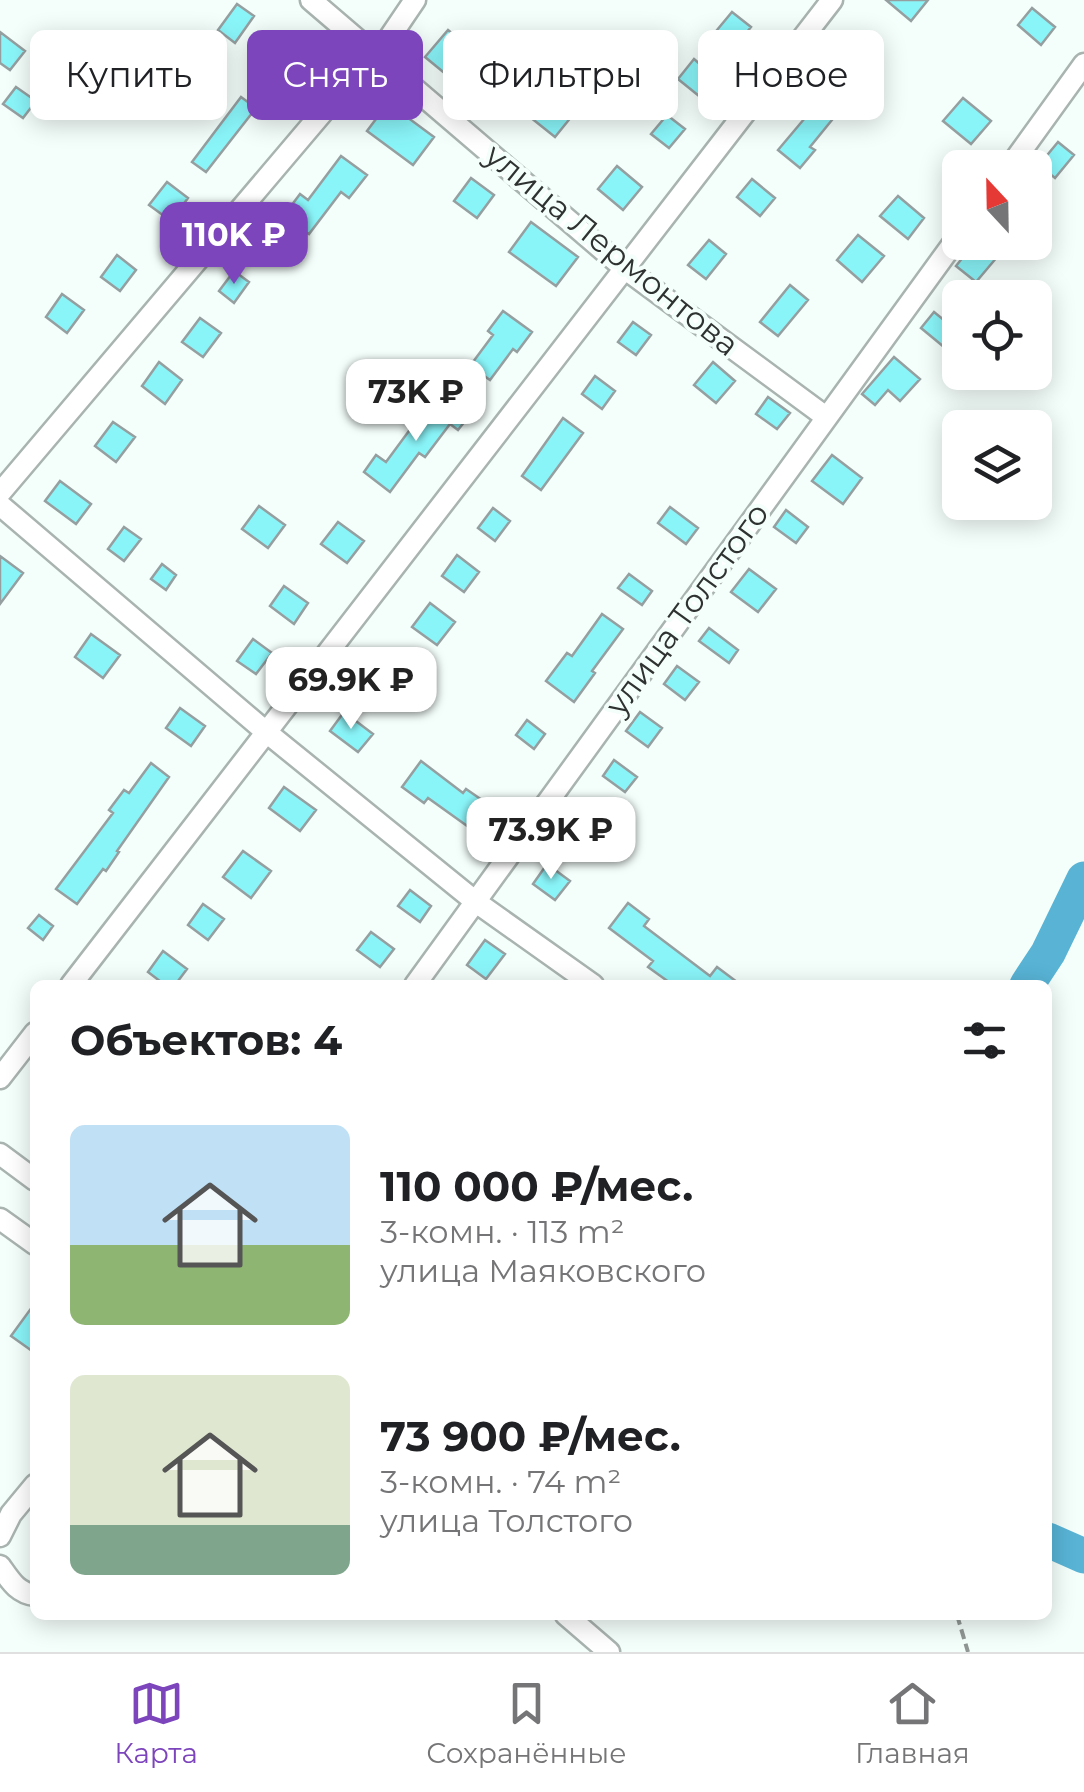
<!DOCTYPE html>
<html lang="ru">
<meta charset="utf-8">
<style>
body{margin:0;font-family:Montserrat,sans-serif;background:#f6f6f6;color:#202124;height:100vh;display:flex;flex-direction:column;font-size:38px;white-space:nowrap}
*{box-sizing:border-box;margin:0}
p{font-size:32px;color:#757577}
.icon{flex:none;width:55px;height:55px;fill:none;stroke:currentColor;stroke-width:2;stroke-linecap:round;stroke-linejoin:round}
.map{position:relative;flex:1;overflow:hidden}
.drawer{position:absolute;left:30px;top:980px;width:1022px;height:640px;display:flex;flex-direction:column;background:#fff;border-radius:15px;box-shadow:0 5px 25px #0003}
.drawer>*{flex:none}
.hud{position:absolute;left:30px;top:30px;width:1025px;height:90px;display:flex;gap:20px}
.needle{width:65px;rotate:338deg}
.controls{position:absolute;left:942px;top:150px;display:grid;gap:20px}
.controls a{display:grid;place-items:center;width:110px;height:110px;border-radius:15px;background:#fff;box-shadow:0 5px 25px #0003;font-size:50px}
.price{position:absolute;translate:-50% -85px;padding:0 22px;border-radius:20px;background:#fff;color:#222;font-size:32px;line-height:65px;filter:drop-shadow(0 2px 5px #0008)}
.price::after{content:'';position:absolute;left:50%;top:60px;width:30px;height:22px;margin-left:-15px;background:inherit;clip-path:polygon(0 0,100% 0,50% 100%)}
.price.current{background:#7c45bc;color:#fff}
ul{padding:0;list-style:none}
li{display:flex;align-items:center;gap:30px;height:250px;padding:0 40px}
li span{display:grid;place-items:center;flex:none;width:280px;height:200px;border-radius:15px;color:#555}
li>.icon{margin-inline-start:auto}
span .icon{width:120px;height:120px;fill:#fffc;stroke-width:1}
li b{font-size:42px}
h2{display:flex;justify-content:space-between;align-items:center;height:120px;padding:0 40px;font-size:42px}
.pill{padding:0 35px;border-radius:15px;background:#fff;box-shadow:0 5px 25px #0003;font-size:35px;line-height:90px}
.pill.current{background:#7c45bc;color:#fff}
.tab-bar{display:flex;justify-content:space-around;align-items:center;height:140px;border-top:2px solid #e0e0e0;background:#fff;font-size:28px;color:#757577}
.tab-bar a{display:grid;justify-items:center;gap:5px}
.tab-bar .current{color:#7c45bc}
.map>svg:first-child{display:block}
</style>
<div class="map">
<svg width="1084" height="1652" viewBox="0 0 1084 1652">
<rect width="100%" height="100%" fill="#f4fefa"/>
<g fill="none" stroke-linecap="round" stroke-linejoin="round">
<!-- river -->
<path stroke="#58b3d5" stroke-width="35" d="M1027 985 1048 953 1084 879
M1048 1540 1084 1556"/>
</g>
<!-- building -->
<path fill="#8af5f9" stroke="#969fa0" stroke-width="2.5" d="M886 0H928L911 21Z
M237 4 254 16 235 43 218 30Z
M1032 8 1055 27 1041 45 1018 25Z
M732 12 751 27 731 52 712 36Z
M448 30 476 53 453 80 425 57Z
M0 32 25 51 10 70 0 63Z
M863 39 880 53 863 73 846 59Z
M694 59 715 77 699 96 678 79Z
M535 72 550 85 544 93 572 116 555 137 510 101Z
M16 87 36 101 23 118 3 104Z
M281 87 295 97 280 118 266 107Z
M825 87 845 104 810 147 815 150 800 168 778 150 810 112 806 109Z
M241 97 256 108 206 172 192 162Z
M963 98 991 121 971 144 943 121Z
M388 103 434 137 413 165 367 131Z
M667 115 685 129 669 148 651 134Z
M1058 142 1074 155 1055 178 1039 165Z
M341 156 367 175 349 198 341 192 309 234 302 230 279 261 252 241 268 220 276 226 300 194 308 200Z
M617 166 642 187 623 210 598 189Z
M471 178 494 195 477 218 454 201Z
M752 179 775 198 760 216 737 197Z
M167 182 188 198 171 221 149 205Z
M898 196 924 218 908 239 880 216Z
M531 222 578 257 556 286 509 252Z
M858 235 884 256 862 282 837 260Z
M709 240 726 254 706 279 688 265Z
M975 242H982L998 256 976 282 956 266Z
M117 255 136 270 120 291 101 277Z
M234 271 249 282 234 303 219 291Z
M790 285 808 300 778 336 760 322Z
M62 294 84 310 67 333 46 317Z
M503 311 532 332 517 352 513 349 490 380 470 366 493 335 488 331Z
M934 312 960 333V341L950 352 921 328Z
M200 318 221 333 203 357 182 342Z
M633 322 651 335 636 355 618 342Z
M894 357 920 379 900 401 888 390 875 405 862 394Z
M159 362 182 380 165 404 142 386Z
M713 362 735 381 716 403 694 385Z
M595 376 615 391 602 409 582 394Z
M443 396 469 416 458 430 450 424 425 457 419 453 390 492 364 472 376 455 386 462 417 420 422 424Z
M768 397 790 413 777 429 756 414Z
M563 418 583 433 541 490 522 476Z
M113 422 135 437 116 462 95 446Z
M832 455 862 478 843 504 812 481Z
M60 481 91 504 76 524 45 501Z
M259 506 285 525 268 548 242 529Z
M670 507 698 528 686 544 658 523Z
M493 508 510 521 495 541 478 528Z
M786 510 808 527 796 543 774 527Z
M338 522 364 541 347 563 321 544Z
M124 527 141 539 124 561 108 549Z
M457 555 479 572 464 592 442 576Z
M0 556 23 573 0 604Z
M162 564 176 575 166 590 151 579Z
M749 569 776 589 758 612 731 592Z
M629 574 652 591 642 605 618 588Z
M284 586 308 603 294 624 270 606Z
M430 603 455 622 437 645 412 627Z
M602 614 623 629 592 671 595 673 574 702 546 681 567 653 572 656Z
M709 628 738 650 729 663 699 641Z
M91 634 120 655 103 678 75 657Z
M253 639 272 653 256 674 237 661Z
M387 660 408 675 393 696 372 680Z
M677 666 699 682 685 700 664 684Z
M180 708 205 726 191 746 166 728Z
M344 712 373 734 358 752 330 731Z
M640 712 662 728 648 747 626 731Z
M527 720 545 734 534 749 516 735Z
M614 760 637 777 625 792 603 776Z
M421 761 463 793 466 789 495 809 477 833 428 798 424 803 402 787Z
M151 763 169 777 117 851 119 852 106 871 103 869 77 904 56 889 113 813 109 810 124 790 129 793Z
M284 787 316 810 300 831 269 808Z
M579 806 599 821 588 837 567 822Z
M243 851 271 871 251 898 223 877Z
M547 864 570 881 555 900 533 884Z
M410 890 431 906 420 922 398 906Z
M628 903 649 919 644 926 710 976 717 967 741 985H673L648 967 653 961 609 928Z
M203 904 224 919 208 940 188 925Z
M39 915 53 926 43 940 28 928Z
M371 932 394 949 380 967 357 950Z
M485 940 505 954 486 979 467 965Z
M163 951 187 969 175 985H165L148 972Z
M35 1303V1353L11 1336Z"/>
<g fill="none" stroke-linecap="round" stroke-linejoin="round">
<defs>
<path id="minor" d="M311 0 624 268 826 417
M1009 168 1084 64
M0 493 361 67 377 56 415 0
M0 505 265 731 476 902 593 985
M71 985 832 0
M415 985 960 234
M0 1078 35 1033
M0 1154 35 1180
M0 1219 35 1244
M0 1536 11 1514 35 1485
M0 1566C10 1580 17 1593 35 1595
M566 1615 609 1652"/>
</defs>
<!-- minor casing -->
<use href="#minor" stroke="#a9b3af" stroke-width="25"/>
<!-- path -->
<path stroke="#8f9693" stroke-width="4" stroke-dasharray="10 5" stroke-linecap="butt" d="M957 1615 968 1652"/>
<!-- minor -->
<use href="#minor" stroke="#fff" stroke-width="20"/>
</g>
<g text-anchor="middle" stroke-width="8" stroke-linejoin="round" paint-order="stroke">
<!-- street labels -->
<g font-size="32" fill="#2e3231" stroke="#f4fefa">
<text transform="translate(612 250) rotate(39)" y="11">улица Лермонтова</text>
<text transform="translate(687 609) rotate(-54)" y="11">улица Толстого</text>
</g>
</g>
</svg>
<div class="controls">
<a><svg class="needle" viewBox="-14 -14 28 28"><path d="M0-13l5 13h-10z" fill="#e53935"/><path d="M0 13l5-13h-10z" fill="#757577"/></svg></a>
<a><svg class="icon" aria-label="locate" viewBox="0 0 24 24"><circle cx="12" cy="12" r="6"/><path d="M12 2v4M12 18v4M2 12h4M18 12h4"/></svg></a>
<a><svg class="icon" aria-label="layers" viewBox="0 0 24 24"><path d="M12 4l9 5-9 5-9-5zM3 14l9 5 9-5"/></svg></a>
</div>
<b class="price current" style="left:234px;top:287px">110K ₽</b>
<b class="price" style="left:416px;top:444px">73K ₽</b>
<b class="price" style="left:351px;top:732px">69.9K ₽</b>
<b class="price" style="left:551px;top:882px">73.9K ₽</b>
<div class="hud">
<a class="pill">Купить</a>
<a class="pill current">Снять</a>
<a class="pill">Фильтры</a>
<a class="pill">Новое</a>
</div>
<section class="drawer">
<h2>Объектов: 4<svg class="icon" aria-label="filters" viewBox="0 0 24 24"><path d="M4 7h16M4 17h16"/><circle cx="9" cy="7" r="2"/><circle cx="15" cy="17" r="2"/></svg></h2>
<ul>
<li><span style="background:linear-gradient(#bfe0f5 60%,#8fb573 0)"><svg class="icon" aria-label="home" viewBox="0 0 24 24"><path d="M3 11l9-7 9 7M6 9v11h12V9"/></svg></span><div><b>110 000 ₽/мес.</b><p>3-комн. · 113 m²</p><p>улица Маяковского</p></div></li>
<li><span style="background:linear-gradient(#dfe7d0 75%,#7fa58c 0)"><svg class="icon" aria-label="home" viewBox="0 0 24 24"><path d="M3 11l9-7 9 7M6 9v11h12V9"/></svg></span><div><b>73 900 ₽/мес.</b><p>3-комн. · 74 m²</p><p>улица Толстого</p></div></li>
</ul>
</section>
</div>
<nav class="tab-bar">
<a class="current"><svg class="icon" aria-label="map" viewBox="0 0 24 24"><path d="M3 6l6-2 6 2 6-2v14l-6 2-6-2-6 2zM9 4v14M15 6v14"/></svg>Карта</a>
<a><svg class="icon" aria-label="saved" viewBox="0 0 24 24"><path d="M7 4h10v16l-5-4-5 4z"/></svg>Сохранённые</a>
<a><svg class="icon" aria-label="home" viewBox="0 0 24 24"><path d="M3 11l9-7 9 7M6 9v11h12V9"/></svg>Главная</a>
</nav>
